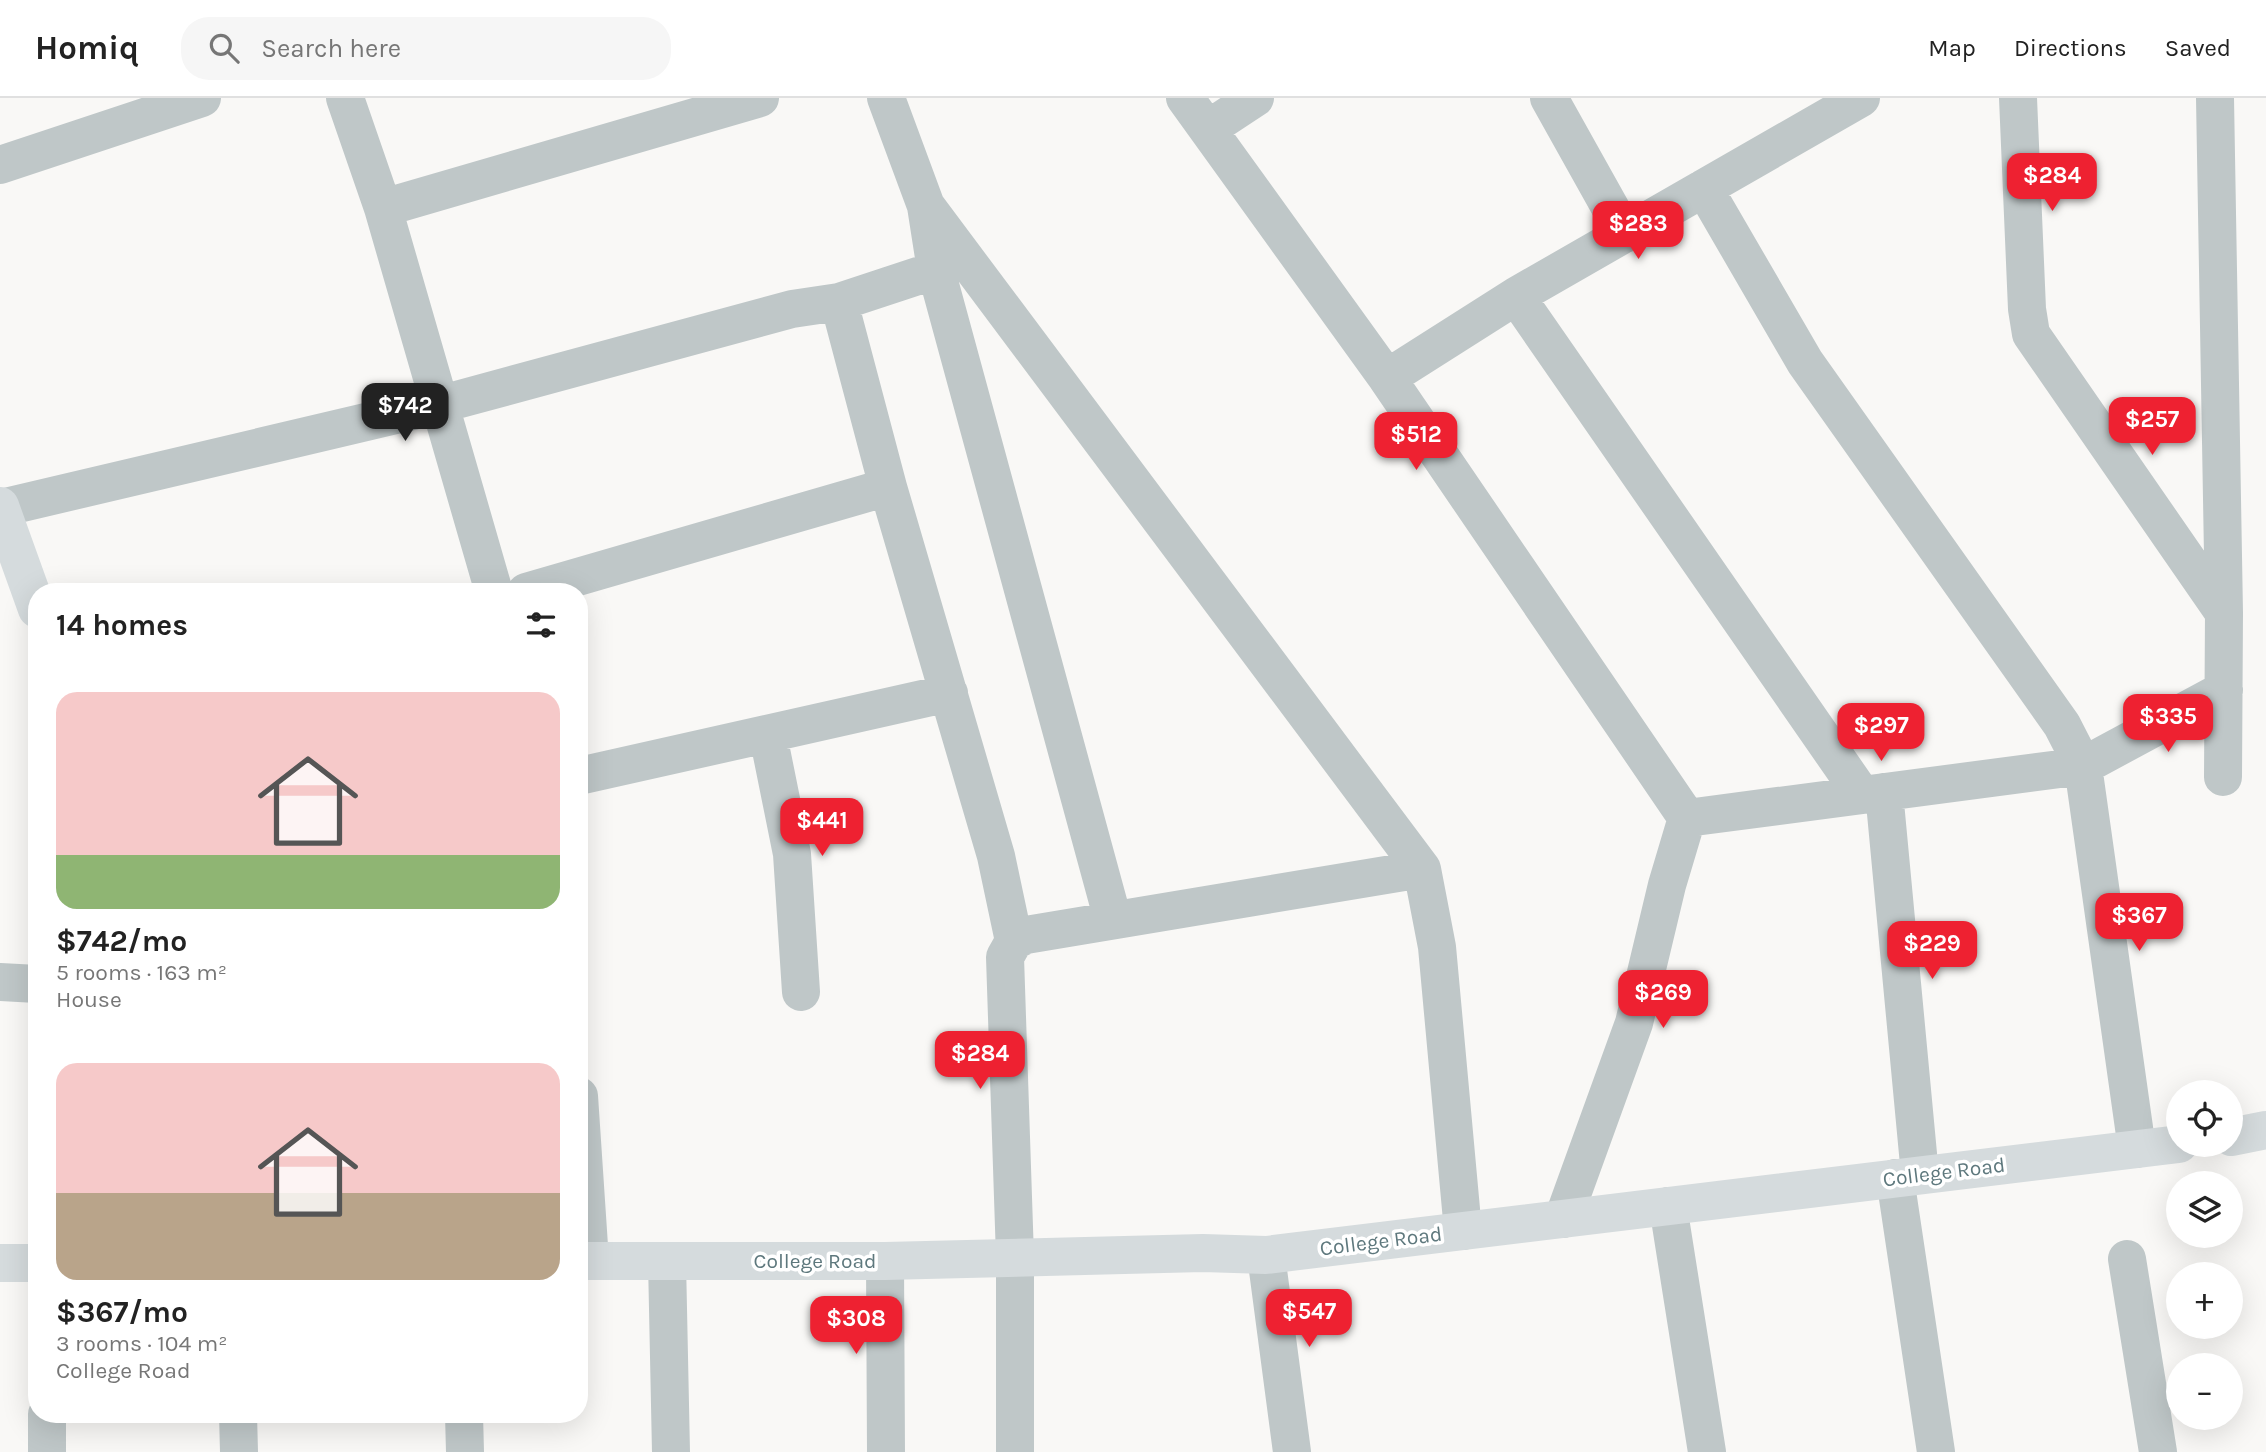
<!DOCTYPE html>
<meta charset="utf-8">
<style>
body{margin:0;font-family:Karla,sans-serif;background:#f6f6f6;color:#222;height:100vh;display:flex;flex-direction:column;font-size:26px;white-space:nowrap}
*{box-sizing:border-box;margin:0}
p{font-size:23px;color:#767676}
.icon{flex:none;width:38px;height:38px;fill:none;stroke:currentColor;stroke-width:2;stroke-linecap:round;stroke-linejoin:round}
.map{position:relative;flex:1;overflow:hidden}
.details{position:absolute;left:28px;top:485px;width:560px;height:840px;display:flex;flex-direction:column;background:#fff;border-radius:28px;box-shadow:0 7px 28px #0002}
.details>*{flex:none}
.fabs{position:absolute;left:2166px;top:982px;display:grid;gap:14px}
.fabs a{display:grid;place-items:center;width:77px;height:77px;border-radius:50%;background:#fff;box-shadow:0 7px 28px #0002;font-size:35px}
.price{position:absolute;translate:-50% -60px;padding:0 16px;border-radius:14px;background:#ee2131;color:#fff;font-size:23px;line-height:46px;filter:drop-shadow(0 2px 4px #0008)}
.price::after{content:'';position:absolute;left:50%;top:42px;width:21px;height:16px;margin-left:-10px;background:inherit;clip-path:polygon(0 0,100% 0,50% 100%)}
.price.selected{background:#222;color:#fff}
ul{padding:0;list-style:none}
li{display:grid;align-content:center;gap:14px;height:371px;padding:0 28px}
li span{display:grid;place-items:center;height:217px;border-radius:21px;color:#555}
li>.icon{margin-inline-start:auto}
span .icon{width:126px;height:126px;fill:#fffc;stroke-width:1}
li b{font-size:30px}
h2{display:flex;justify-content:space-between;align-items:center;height:84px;padding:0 28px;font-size:30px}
header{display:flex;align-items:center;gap:42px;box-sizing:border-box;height:98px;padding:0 35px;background:#fff;border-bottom:2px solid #e0e0e0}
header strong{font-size:33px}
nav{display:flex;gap:38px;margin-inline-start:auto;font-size:24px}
.search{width:490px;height:63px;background:#f6f6f6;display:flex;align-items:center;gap:18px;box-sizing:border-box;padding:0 24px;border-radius:28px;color:#767676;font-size:26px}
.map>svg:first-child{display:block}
</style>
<header>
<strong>Homiq</strong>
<div class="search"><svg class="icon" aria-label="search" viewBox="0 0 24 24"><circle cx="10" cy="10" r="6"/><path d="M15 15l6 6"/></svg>Search here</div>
<nav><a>Map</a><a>Directions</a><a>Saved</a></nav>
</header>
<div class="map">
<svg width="2266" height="1354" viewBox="0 0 2266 1354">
<rect width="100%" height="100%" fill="#f9f8f6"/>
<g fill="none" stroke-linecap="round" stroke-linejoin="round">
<!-- street -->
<path stroke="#bfc7c8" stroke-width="38" d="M345 0 383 110 494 494
M886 0 926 108 936 172 1113 822
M1185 0 1387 280 1687 720
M1549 0 1625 136
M2018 0 2027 211 2031 236 2224 515
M2215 0 2224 515 2223 679
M1208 31 1255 0
M0 67 202 0
M1704 90 1805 264 2062 627 2083 668 2137 1051
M926 108 1422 771 1437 849 1463 1133
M383 110 760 0
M1516 198 1862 697
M839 204 888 389 996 758 1014 843
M1387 280 1516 198 1861 0
M1 410 438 307 792 211 839 204 936 172
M526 494 888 389
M768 637 792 756 801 894
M579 678 949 595
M1884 694 1920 1077
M1687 720 2083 668 2224 592
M0 884 37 886
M579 998 590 1163
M1895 1080 1936 1354
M1668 1108 1707 1354
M1563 1121 1634 925 1667 787 1687 720
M1266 1157 1292 1354
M2127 1161 2158 1354
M667 1163 671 1354
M885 1163 886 1354
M238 1316 239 1354
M464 1316 465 1354
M47 1354V1316
M1015 1354V1159L1005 859 1014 843 1026 837 1422 771"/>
<!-- secondary -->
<path stroke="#d5dbdd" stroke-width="38" d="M0 408 37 511
M2231 1039 2266 1032
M579 1163H885L1203 1155 1266 1157 2179 1046
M0 1165H37"/>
</g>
<g text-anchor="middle" stroke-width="7" stroke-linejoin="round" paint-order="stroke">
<!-- street labels -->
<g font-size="21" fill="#5e787d" stroke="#fff">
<text transform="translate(1944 1074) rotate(-7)" y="7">College Road</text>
<text transform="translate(1381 1143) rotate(-7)" y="7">College Road</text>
<text x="815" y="1170">College Road</text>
</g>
</g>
</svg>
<div class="fabs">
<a><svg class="icon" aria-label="locate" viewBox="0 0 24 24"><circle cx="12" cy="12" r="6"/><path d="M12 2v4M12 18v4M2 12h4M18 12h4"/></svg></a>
<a><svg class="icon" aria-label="layers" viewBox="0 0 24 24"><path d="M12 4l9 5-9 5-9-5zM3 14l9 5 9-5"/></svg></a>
<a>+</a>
<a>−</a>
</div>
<b class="price" style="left:2052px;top:115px">$284</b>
<b class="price" style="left:1638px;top:163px">$283</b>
<b class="price selected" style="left:405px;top:345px">$742</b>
<b class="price" style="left:2152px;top:359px">$257</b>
<b class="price" style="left:1416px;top:374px">$512</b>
<b class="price" style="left:2168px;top:656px">$335</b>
<b class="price" style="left:1881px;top:665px">$297</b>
<b class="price" style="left:822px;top:760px">$441</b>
<b class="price" style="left:2139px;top:855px">$367</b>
<b class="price" style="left:1932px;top:883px">$229</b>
<b class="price" style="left:1663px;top:932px">$269</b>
<b class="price" style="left:980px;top:993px">$284</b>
<b class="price" style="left:1309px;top:1251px">$547</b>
<b class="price" style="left:856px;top:1258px">$308</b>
<section class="details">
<h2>14 homes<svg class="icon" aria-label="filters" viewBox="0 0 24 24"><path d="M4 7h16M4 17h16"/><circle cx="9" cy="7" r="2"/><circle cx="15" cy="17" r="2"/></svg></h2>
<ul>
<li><span style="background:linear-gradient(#f6c9c9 75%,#8fb573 0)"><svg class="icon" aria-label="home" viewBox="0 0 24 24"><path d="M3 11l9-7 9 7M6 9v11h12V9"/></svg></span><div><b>$742/mo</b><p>5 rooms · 163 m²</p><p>House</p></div></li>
<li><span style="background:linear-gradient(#f6c9c9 60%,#b9a48a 0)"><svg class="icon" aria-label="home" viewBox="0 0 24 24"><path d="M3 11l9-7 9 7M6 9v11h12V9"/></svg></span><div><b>$367/mo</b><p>3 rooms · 104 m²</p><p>College Road</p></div></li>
</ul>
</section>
</div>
